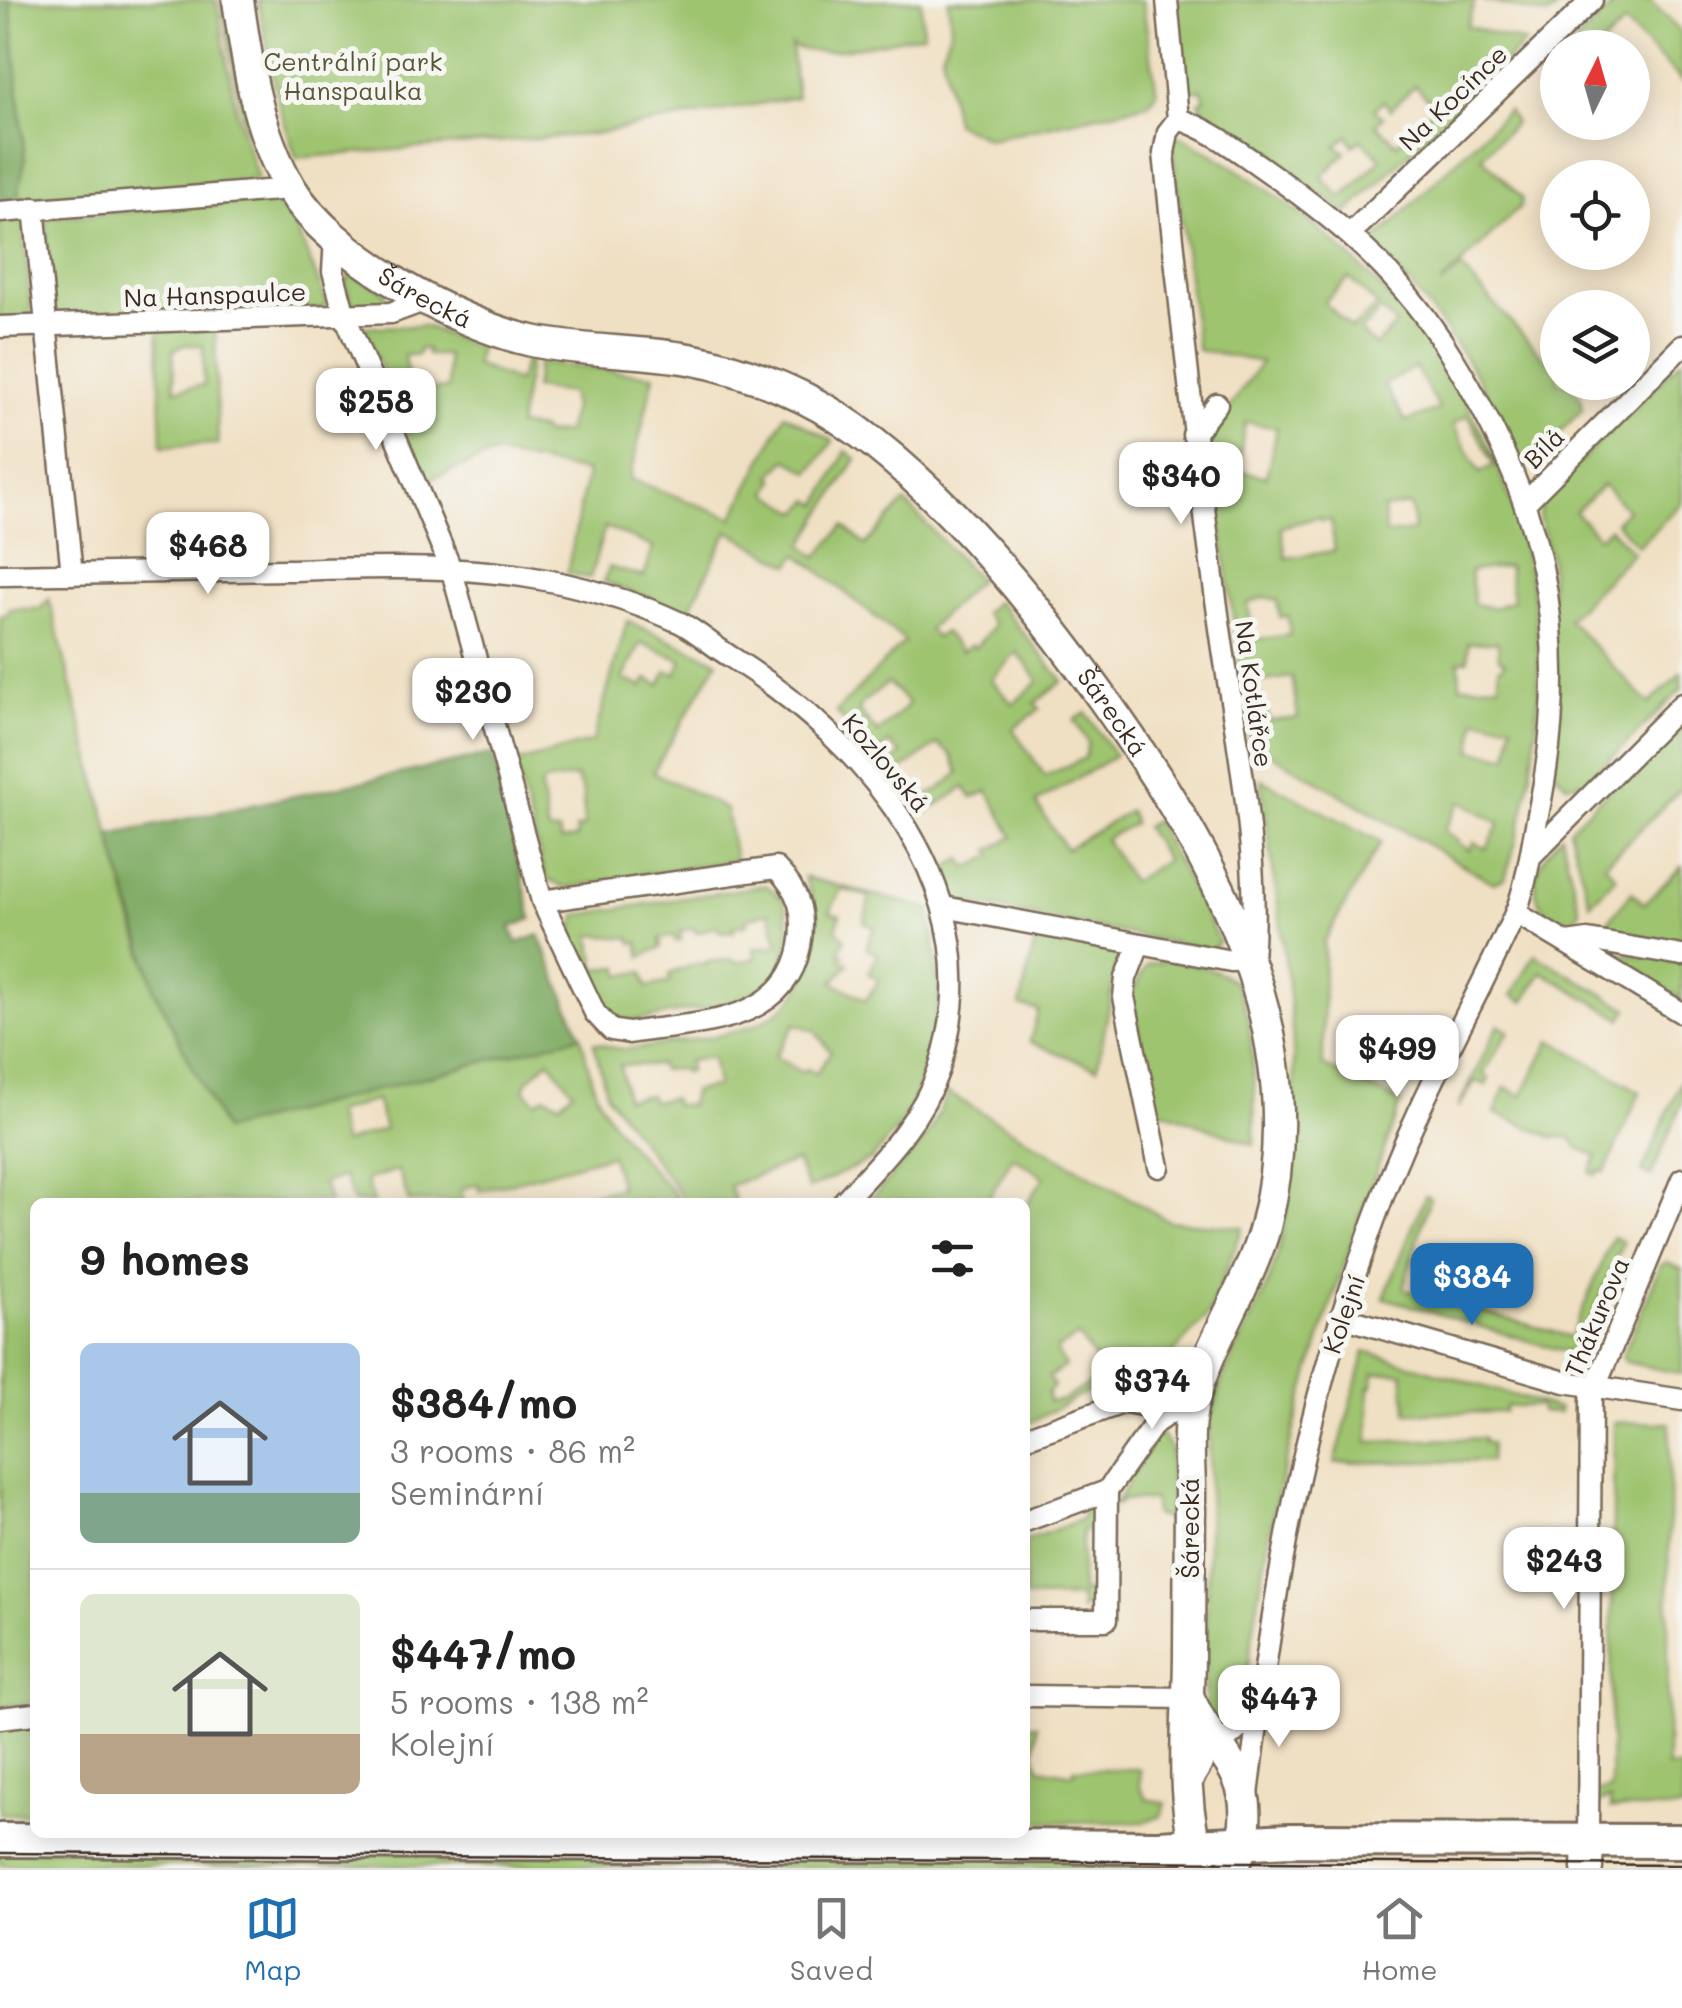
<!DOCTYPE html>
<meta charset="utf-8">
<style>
body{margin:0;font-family:Mali,sans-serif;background:#f6f6f6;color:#222;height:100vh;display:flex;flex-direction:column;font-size:38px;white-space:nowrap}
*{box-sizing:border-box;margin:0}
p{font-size:32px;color:#767676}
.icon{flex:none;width:55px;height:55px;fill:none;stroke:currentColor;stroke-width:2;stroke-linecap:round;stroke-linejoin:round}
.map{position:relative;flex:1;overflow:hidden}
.panel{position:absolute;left:30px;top:1198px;width:1000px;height:640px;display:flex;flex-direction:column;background:#fff;border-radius:15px;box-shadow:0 5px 25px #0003}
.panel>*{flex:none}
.needle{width:65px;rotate:5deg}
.tools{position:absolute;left:1540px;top:30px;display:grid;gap:20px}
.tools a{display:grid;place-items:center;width:110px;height:110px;border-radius:50%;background:#fff;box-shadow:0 5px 25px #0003;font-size:50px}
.price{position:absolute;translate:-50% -85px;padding:0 22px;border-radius:20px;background:#fff;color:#222;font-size:32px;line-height:65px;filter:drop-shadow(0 2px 5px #0008)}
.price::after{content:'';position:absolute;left:50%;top:60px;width:30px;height:22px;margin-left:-15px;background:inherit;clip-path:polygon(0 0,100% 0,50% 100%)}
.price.on{background:#1f6fb2;color:#fff}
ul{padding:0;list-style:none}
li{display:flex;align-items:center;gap:30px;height:250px;padding:0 50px}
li+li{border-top:2px solid #e0e0e0}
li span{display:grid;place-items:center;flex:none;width:280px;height:200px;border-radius:15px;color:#555}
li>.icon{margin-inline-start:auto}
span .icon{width:120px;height:120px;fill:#fffc;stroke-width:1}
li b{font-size:42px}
h2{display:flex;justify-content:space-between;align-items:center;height:120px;padding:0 50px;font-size:42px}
.menu{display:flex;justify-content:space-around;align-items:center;height:140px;border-top:2px solid #e0e0e0;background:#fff;font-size:28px;color:#767676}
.menu a{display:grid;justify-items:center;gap:5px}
.menu .on{color:#1f6fb2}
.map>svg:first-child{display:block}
</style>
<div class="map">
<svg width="1682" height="1868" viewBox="0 0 1682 1868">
<rect width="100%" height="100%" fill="#f6f6f2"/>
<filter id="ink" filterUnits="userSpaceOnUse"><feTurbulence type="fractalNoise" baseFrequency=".01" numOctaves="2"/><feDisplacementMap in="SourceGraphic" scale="20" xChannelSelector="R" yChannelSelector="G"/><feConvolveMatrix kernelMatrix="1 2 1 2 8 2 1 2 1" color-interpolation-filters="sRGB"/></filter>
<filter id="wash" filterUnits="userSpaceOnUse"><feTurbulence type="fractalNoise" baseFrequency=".0048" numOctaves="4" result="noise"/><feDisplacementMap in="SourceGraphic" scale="40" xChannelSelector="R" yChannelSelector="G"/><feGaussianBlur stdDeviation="2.25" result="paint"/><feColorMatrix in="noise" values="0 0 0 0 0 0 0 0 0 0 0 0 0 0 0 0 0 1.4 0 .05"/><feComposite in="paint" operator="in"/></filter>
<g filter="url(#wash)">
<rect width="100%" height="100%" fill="#f0e0c3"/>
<!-- green -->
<path fill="#9ec46f" stroke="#6c7746" stroke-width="2.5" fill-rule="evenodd" d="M10 0H216L237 115 258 179 17 199 25 160Z
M221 0H226L269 177 244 123Z
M258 0H921L923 34C894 39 813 61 791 45L797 97 594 134 296 158 278 102Z
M948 0H1142L1157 93 1148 104 989 139 955 123 942 53 951 27Z
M1174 0H1475L1467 26 1525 43 1347 213 1206 113 1199 102 1205 99 1201 89 1189 92ZM1415 85 1435 106 1397 144 1376 124 1383 117 1374 110 1384 101 1390 110ZM1348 135 1353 146 1361 139 1381 159 1342 198 1322 177 1346 152 1336 146Z
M1483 0H1567L1548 16Z
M1619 0H1650L1682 33V81L1625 23 1600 47H1571Z
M1508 110 1515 123 1482 157 1522 198 1521 206 1440 285 1461 268 1557 372 1558 382 1567 383 1581 397 1582 410 1524 467C1487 381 1436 311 1373 243Z
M1179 135C1464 289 1609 559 1505 878L1494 883 1250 742 1209 438 1261 362 1197 350 1172 141ZM1349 278 1378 306 1351 329 1324 302ZM1381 310 1396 325 1375 346 1360 331ZM1415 367 1439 409 1406 422 1384 385ZM1468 415 1494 465 1480 473 1453 424ZM1245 422 1277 428 1266 477 1238 470ZM1411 505 1414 531 1386 534 1383 509ZM1319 517 1321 521 1331 520 1335 551 1286 558 1281 527ZM1508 566 1513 600 1494 608 1474 604 1470 571ZM1265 597 1277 600 1280 617 1288 616 1290 635 1253 640 1248 603ZM1498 642 1499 658 1505 663 1499 668V684L1460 686 1459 661 1468 660V643ZM1292 677 1298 718 1269 721 1266 707H1261L1258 682ZM1476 719 1512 724 1509 756 1472 751ZM1461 801 1500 824 1486 849 1474 842 1469 851 1444 830Z
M274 200 294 223 327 302 322 309 54 315 45 218Z
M22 216 32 318 0 320V218Z
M355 273 384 291 388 303 353 307 345 281Z
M425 326 479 348 475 365 518 382 525 361H530L518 426 540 429 546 434 566 432 573 408 570 393 534 388 538 363 654 375 630 479 733 518 785 414 833 441 810 472 787 459 771 476 775 479 768 493 799 512 811 500 819 504 846 451 856 459 803 545 817 557 844 526 865 545 905 502 979 580 928 629 936 638 944 632 962 652 971 645 975 648 994 625 984 613 997 601 1063 681 1035 703 1040 709 1013 729 1045 776 1085 758 1088 742 1074 720 1086 713 1115 756 1036 803 1066 849 1129 811 1134 823 1105 839 1132 882 1166 860 1145 827 1155 821 1219 941 1212 950 957 901 947 867 962 859 968 868 993 856 990 850 1013 837 988 791 972 798 965 787 922 815 914 802 940 789 959 773 951 754 937 744 895 775 887 768 901 754 889 743 876 756 836 712 905 641 798 554 790 565 728 531 688 613 604 582 609 567 644 577 653 547 605 527 590 578 567 573 587 472 494 454 426 481 364 327ZM419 349H427V355H447L448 389H425V398H412L404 355H418ZM1017 652 1039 681 1013 704 991 680ZM888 683 909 704 878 733 859 711 862 703Z
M215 328 218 444 162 446 158 330ZM185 345H203L204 385 175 390 173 350Z
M1682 359V503L1638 546 1615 522 1627 510 1603 485 1575 512 1599 537 1609 528 1633 552 1568 619 1649 704 1682 672V689L1588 781 1567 785 1554 771 1550 557 1539 516 1542 499Z
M49 599 133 922 156 994 224 1130 581 1036C586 1055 590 1078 598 1097 615 1135 651 1166 677 1198L678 1202 675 1198 669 1202H555L620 1188 611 1155 480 1191 478 1184 461 1189 464 1202H409L398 1170 366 1180 373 1202H353L344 1176 323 1183 329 1202H35V1703L0 1707V615L6 616 10 609H40ZM549 1060 573 1091 560 1103 545 1096 536 1102 524 1090 527 1081ZM376 1100 385 1129 343 1143 335 1113Z
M627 621 718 661 653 772 726 809 735 860 563 888 546 878 515 763 593 741ZM641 643 682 660 676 674 667 671 660 685 647 679 643 687 623 679ZM576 777 583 793 584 827 576 829 577 838 561 841 559 832H550L547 828 541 788 543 782Z
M1682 718V788L1605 864 1616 877 1590 904 1569 829Z
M1261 779 1381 842 1324 941 1323 1066 1401 1102C1354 1234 1306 1366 1276 1503 1261 1573 1252 1644 1240 1714L1233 1726 1222 1730 1205 1717 1210 1417C1224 1357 1265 1309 1279 1248 1315 1092 1280 935 1261 779Z
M1561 834 1580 911 1566 930C1522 895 1529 874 1561 834Z
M1682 866V953L1594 938 1632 892 1644 904Z
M804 877 930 909 940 992 931 1058 919 1088 902 1122 872 1159 808 1189 796 1161 729 1186 735 1202H686L607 1095 594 1043C602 1043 612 1049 623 1049 643 1049 664 1043 684 1041 739 1033 798 1022 811 960 817 930 817 904 804 877ZM841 889 870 897 864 922 874 927 866 948 878 955 868 973 879 980 866 1000 833 982 849 964 841 960 844 955 839 952 845 939 836 929 840 915 830 912ZM795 1024 814 1030 831 1052 816 1074 808 1069 801 1072 775 1056ZM712 1057 717 1086 693 1091 690 1105H674L672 1098 652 1102 650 1095 626 1099 620 1065H660L661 1070 683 1069 684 1073 689 1072 688 1061Z
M766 885 784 900C795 935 787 984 748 999 727 1007 701 1008 679 1012 655 1017 626 1027 605 1012L571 933 578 915ZM769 912 779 945 754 948 756 958 735 963 734 959 706 962V966L699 963 669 974 670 982 647 987 643 972 621 975 620 967 596 969 591 935 630 938 632 943 638 942 641 957 661 947 660 939 674 936 676 941 681 940 680 931 694 928 696 933 717 926 719 931 734 932 733 927 747 924 746 919Z
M1037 933 1120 951 1097 1068 1030 1042 1038 1010 1020 1006Z
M1596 950 1682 961V999Z
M1535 954 1628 1009 1622 1019 1542 972 1524 1002 1512 995Z
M1171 959C1189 964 1215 967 1230 979 1257 1001 1255 1111 1254 1145L1151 1106 1131 994 1147 965Z
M1499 1024 1509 1031 1483 1074 1489 1078 1486 1085 1475 1081 1458 1108Z
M1551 1040 1640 1092 1605 1172 1599 1170 1596 1175 1590 1173 1597 1156 1578 1148 1570 1137H1552L1495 1113 1505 1087 1522 1096Z
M1682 1079V1103L1651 1176 1642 1172Z
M948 1093 1169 1221 1243 1227 1209 1314 1163 1364 1155 1359 1122 1380H1111L1025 1425V1207L1044 1177 1013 1157 986 1202H868L927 1137ZM1078 1336 1105 1373 1063 1400 1049 1402 1048 1392 1054 1386 1049 1377 1065 1366 1056 1350Z
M1425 1196 1430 1198 1403 1289 1571 1337 1613 1237 1623 1242 1580 1345 1566 1352 1384 1298Z
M1667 1263 1682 1269V1374L1626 1362 1622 1357 1661 1265Z
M1365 1351 1559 1409V1413L1541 1412 1540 1406H1506L1505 1412 1407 1413 1403 1373H1374L1373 1386H1369V1442L1484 1438V1443H1491L1490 1461 1335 1463Z
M1614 1422 1670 1423 1667 1767 1682 1768V1809H1610V1799L1593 1805 1594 1792 1610 1790Z
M1158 1429 1171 1449 1169 1520 1155 1515 1154 1500H1122L1114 1507Z
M1093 1501 1102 1509V1531L1082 1530 1081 1592 1096 1593V1597L1081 1611 1080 1597 1025 1598V1541L1082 1519 1083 1502Z
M1025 1711 1026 1725H1037L1035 1752 1039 1768 1074 1774V1769H1140V1787L1147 1799 1166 1803 1161 1816 1146 1822H1025Z
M35 1723V1814H0V1727Z
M0 1848 1180 1856V1868L0 1865Z"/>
<!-- forest -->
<path fill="#7eaa62" stroke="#5c6a40" stroke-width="2.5" d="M0 0H10L25 160 17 199 0 201Z
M493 754 532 919 511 927 517 943 539 935 581 1036 224 1130 156 994 110 835Z"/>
</g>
<g filter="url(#ink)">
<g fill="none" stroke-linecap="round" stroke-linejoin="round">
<defs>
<path id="street" d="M1178 119C1208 128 1234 148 1260 166 1333 217 1392 265 1442 341 1543 496 1576 632 1538 815 1531 848 1527 886 1514 916 1483 985 1446 1051 1415 1120 1385 1184 1361 1256 1339 1324 1291 1479 1268 1634 1248 1795
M34 208 72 574
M0 212 291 189
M1351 233 1592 0
M335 238 333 271 345 316 452 571 542 901 595 1013 611 1030 629 1033C695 1022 785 1026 800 946 806 913 799 891 776 868L542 901
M0 327 391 313 429 299
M1193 435 1217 404
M1527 501 1682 346
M0 575C96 574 192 572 287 570 364 568 445 565 522 576 575 584 631 600 681 623 698 632 714 647 731 657 868 744 997 894 939 1069 921 1122 880 1162 843 1202
M1530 857 1682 704
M944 907 1231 961 1252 960C1261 848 1234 732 1219 621 1197 465 1180 309 1164 153L1168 132 1178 119 1167 0
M1516 913 1682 1013
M1567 943 1588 940 1682 956
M1139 945 1126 978 1124 997 1159 1167
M1342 1317 1565 1382 1682 1400
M1025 1438 1125 1402 1179 1412
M1025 1521 1107 1491 1155 1423 1173 1411
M1025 1620H1106L1107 1491
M1025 1696 1189 1698
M0 1718 35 1714
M1190 1784 1207 1756 1243 1725 1254 1700
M1588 1841 1591 1397 1682 1179"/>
<g id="secondary">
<path id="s1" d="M238 0C247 63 257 131 290 187 331 256 455 324 532 341 583 352 638 350 689 359 728 366 769 381 804 398 902 446 1009 572 1074 659 1194 821 1320 1017 1265 1227 1248 1290 1198 1358 1190 1420 1187 1443 1190 1469 1190 1493 1190 1545 1189 1598 1189 1651 1189 1723 1177 1799 1202 1868"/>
<path d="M1189 1698C1209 1747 1250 1766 1245 1823 1243 1840 1241 1854 1232 1868"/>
<path d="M1587 1868 1588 1841"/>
</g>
<path id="primary" d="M0 1840 1158 1847 1290 1840 1682 1841"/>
</defs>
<!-- street casing -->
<use href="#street" stroke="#7a6a58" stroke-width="25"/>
<!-- secondary casing -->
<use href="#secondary" stroke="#7a6a58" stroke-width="35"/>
<!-- primary casing -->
<use href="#primary" stroke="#7a6a58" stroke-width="38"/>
<!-- street -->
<use href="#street" stroke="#fff" stroke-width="20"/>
<!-- secondary -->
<use href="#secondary" stroke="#fff" stroke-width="30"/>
<!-- primary -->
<use href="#primary" stroke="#fff" stroke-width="32"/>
<!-- tram -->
<path stroke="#3b2a1e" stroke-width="2.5" d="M0 1853 1682 1865"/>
</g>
</g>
<g text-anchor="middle" stroke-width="10" stroke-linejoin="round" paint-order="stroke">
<!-- park labels -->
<g font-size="25" fill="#595836" stroke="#f6f6f2">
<text x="353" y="71">Centrální park<tspan x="353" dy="29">Hanspaulka</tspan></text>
</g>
<!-- street labels -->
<g font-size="25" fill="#3b2a1e" stroke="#f6f6f2">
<text transform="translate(1453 98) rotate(-44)" y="9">Na Kocínce</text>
<text transform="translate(215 295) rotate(-2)" y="9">Na Hanspaulce</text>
<text dy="9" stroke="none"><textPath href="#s1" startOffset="372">Šárecká</textPath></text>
<text transform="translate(1544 448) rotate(-45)" y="9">Bílá</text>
<text transform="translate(1254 694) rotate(82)" y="9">Na Kotlářce</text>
<text dy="9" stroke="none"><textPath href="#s1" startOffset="1212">Šárecká</textPath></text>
<text transform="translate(886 763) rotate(50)" y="9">Kozlovská</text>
<text transform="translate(1344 1314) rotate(-71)" y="9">Kolejní</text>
<text transform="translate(1597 1317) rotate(-67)" y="9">Thákurova</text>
<text transform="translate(1190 1528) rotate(-90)" y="9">Šárecká</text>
</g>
</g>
</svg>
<div class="tools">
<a><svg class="needle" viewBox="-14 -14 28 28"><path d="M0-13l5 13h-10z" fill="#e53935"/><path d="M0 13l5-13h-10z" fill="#767676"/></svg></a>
<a><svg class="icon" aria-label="locate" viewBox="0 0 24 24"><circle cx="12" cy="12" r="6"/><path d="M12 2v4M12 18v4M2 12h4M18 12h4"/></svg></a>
<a><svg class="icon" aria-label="layers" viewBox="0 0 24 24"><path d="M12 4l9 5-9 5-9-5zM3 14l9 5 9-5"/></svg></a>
</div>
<b class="price" style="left:376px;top:453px">$258</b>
<b class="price" style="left:1181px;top:527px">$340</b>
<b class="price" style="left:208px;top:597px">$468</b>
<b class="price" style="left:473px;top:743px">$230</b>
<b class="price" style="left:1397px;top:1100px">$499</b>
<b class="price on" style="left:1472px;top:1328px">$384</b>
<b class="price" style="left:1152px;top:1432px">$374</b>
<b class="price" style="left:1564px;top:1612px">$243</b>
<b class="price" style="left:1279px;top:1750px">$447</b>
<section class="panel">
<h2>9 homes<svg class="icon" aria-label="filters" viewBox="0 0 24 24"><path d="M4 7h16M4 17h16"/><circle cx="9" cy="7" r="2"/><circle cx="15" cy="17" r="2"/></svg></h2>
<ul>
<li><span style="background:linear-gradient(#a9c7e8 75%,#7fa58c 0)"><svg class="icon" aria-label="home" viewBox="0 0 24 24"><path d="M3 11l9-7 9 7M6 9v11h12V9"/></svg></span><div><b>$384/mo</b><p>3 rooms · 86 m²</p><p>Seminární</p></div></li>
<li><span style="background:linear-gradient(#dfe7d0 70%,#b9a48a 0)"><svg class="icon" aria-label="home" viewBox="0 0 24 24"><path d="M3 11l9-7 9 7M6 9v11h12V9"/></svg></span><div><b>$447/mo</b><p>5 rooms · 138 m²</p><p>Kolejní</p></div></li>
</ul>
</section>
</div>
<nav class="menu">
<a class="on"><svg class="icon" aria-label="map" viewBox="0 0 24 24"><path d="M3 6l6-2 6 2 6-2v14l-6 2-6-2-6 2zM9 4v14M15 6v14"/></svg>Map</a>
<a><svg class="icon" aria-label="saved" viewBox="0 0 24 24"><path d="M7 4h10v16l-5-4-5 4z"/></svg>Saved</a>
<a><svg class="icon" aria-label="home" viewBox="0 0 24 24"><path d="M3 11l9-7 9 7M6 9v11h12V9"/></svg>Home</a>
</nav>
